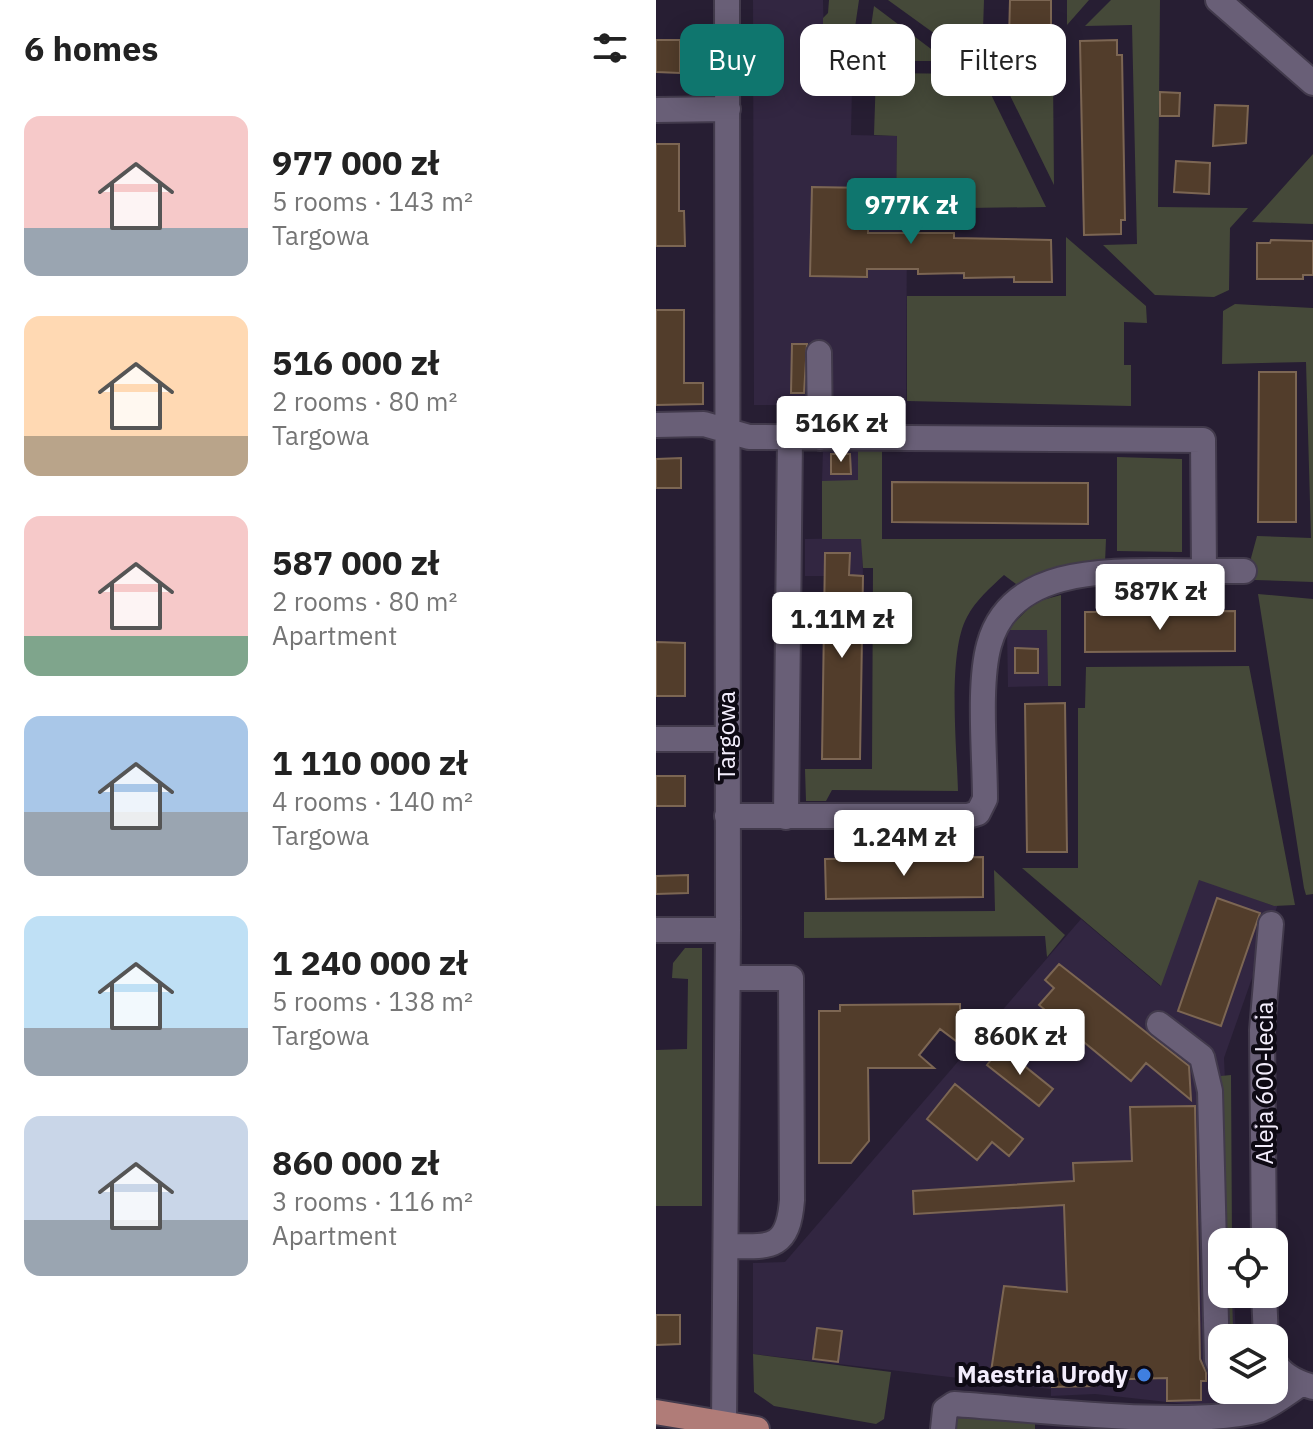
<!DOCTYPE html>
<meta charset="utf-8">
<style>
body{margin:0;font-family:"IBM Plex Sans",sans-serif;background:#f6f6f6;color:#222;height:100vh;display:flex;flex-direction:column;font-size:30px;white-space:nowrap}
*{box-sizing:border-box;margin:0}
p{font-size:26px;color:#767676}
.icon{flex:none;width:44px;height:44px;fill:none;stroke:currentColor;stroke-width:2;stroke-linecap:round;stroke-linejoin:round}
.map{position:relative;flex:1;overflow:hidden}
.side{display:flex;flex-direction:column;background:#fff;width:656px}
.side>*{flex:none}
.hud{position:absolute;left:24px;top:24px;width:512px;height:72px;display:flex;gap:16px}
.buttons{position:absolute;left:552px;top:1228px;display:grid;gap:16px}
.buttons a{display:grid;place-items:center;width:80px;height:80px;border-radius:16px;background:#fff;box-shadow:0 4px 20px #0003;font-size:40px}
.price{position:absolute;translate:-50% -68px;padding:0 18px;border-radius:8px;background:#fff;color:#222;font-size:26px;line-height:52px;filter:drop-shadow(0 2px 4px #0008)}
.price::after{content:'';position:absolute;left:50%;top:48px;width:24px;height:18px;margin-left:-12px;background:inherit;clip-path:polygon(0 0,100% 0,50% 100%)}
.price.active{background:#0f766e;color:#fff}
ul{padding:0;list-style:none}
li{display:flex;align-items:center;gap:24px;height:200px;padding:0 24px}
li span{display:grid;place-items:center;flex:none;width:224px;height:160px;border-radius:16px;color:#555}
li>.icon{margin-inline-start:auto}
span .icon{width:96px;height:96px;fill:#fffc;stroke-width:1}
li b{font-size:34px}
h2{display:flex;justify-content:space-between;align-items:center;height:96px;padding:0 24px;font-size:34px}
.pill{padding:0 28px;border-radius:16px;background:#fff;box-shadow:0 4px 20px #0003;font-size:28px;line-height:72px}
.pill.active{background:#0f766e;color:#fff}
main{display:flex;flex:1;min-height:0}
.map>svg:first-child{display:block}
</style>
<main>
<section class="side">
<h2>6 homes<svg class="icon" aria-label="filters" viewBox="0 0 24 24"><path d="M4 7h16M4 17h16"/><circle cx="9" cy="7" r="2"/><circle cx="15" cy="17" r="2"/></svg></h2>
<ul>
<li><span style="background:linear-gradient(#f6c9c9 70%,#9aa5b1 0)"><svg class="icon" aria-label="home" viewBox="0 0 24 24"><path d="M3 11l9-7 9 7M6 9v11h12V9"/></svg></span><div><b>977 000 zł</b><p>5 rooms · 143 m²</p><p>Targowa</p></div></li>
<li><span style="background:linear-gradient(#ffd9b3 75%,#b9a48a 0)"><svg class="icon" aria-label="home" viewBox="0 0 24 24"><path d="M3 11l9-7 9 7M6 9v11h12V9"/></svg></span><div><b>516 000 zł</b><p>2 rooms · 80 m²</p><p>Targowa</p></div></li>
<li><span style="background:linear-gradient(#f6c9c9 75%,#7fa58c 0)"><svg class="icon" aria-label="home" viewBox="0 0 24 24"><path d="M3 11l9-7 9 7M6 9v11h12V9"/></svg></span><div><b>587 000 zł</b><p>2 rooms · 80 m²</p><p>Apartment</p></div></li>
<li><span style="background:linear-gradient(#a9c7e8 60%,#9aa5b1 0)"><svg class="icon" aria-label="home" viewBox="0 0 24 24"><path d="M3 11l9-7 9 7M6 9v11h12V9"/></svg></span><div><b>1 110 000 zł</b><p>4 rooms · 140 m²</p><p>Targowa</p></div></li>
<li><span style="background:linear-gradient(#bfe0f5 70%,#9aa5b1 0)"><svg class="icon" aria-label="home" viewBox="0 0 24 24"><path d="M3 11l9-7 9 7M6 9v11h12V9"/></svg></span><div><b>1 240 000 zł</b><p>5 rooms · 138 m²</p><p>Targowa</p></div></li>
<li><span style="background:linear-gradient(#c9d6e8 65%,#9aa5b1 0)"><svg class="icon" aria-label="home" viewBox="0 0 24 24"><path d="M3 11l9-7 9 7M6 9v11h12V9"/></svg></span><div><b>860 000 zł</b><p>3 rooms · 116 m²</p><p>Apartment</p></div></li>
</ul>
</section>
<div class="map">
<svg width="657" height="1429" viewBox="0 0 657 1429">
<rect width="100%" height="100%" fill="#271e33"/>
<!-- built -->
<path fill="#322641" d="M97 0H167L168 41H197L195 135 241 136 240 218 251 220 250 419 168 418 167 405H98Z
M167 449 202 451V481H166Z
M206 538 207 576H149V539Z
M351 630H392V686L352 687Z
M543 879 618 906 622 904 568 1058 576 1242H566V1294H578L580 1338H566V1390H582L583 1410 439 1394 395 1396V1389L97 1354V1263L129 1262 425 919 504 986Z"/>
<!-- green -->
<path fill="#454939" d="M173 0H203L197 41H167V18L172 13Z
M232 0H328L326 60H315Z
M411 0H433L411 25Z
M455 0H504L502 207 592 208 574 228 573 290 558 297 499 295 447 245 481 244 476 25 429 26Z
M218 6 291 61H210Z
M220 73 325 74 390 207 240 209 241 136 218 135Z
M344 75 397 77 398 185Z
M657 154V224L596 222Z
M410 237 490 306 491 323 468 322V365H475V406L251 401V296H410Z
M579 304 657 308V582L599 580 595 558 601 536 655 538 650 362 566 364 567 311Z
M202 451H226V539H450L449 563C412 562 395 565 364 587L348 575C334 588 320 600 311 617 291 653 301 749 302 791L176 790 170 801H150L149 769H216L217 568H207L205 539H166V481L202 480Z
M461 457 526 459V552L461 551Z
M602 594 657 599V894L650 895 648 888Z
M405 595V686H392L391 630H351L379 602Z
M593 666 639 905 618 906 543 880 505 986 366 868H422V708H429L430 667Z
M338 870 409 935 391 957 389 936 148 938V912L339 911Z
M29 948H46V1206H0V1050L31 1049 32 979 16 978 17 963Z
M575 1075 576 1242H567L565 1076Z
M568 1294H576L577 1328H594V1338H568Z
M97 1354 235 1372 228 1419 220 1424 118 1406 98 1392Z
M298 1416 379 1420V1429H291Z"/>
<!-- building -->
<path fill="#523d2b" stroke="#7c6653" stroke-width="2" d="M354 0H395V28H387V39H353Z
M0 40H24V73L0 72Z
M461 40V55H466L469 220H465V234L428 235 424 41Z
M504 92 524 93 523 116H504Z
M559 105 592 106 590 143 557 146Z
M0 144H23V211H28L29 246H0Z
M520 161 554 163 553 194 518 192Z
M156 187 213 188 212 233H298V238L395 240 396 282H358V277L308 278V273L262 274V269H211V277L154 276Z
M615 240 657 241V275H647V279H601V243H614Z
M0 310H28V383H47V404L0 405Z
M136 344H151L148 393H135Z
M603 372H640V522H602Z
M175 454H194L195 474H175Z
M25 458V488H0V459Z
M236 482 432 483V524L236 522Z
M169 553H194L193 575 207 576 204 759H166Z
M579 611V651L429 652V612Z
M0 642 29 643V696H0Z
M359 648 382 649V673H359Z
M409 703 411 852H371L369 704Z
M0 776H29V806H0Z
M327 857V897L170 899 169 859Z
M32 875V893L0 894V876Z
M561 898 604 913 565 1026 522 1011Z
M403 964 533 1066 535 1100 490 1063 475 1081 383 1005 398 988 389 980Z
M304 1004V1044L284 1029 263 1055 278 1068H212L213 1141 195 1163H163V1011H184V1005Z
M345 1047 397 1089 383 1106 331 1065Z
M299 1084 367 1139 353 1156 336 1142 321 1160 271 1119Z
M539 1106 544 1359 550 1372V1381H545V1400L511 1401V1378L440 1380V1386L396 1387V1383L334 1378 348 1286 411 1292 408 1205 258 1214 257 1191 418 1181 417 1163 476 1161 474 1107Z
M0 1315H24V1344L0 1345Z
M161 1328 186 1331 182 1362 157 1359Z"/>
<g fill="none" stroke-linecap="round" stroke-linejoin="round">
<defs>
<path id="minor" d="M562 0 657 83
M0 110 72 109
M163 353 164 438
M0 425 48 424 93 437 547 440 548 571C478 573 357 556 333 645 322 685 329 755 329 799L322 813 312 816H71
M548 571H588
M0 739H71
M130 817 134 437
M0 930H72
M503 1024 546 1057 554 1091 561 1360 566 1373
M608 1242 606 1030 615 924
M70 1246C115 1247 132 1250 136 1200L135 978H72
M608 1294 610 1338
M618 1361C625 1375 643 1383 657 1387
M68 1424 72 930 71 0
M287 1429 289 1410 298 1404C375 1409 536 1429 603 1410 618 1404 632 1392 645 1384"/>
<path id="major" d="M0 1412 101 1429"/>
</defs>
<!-- minor casing -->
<use href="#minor" stroke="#423a4c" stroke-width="28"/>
<!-- major casing -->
<use href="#major" stroke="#423a4c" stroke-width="28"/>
<!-- minor -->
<use href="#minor" stroke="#695f77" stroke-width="24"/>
<!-- major -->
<use href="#major" stroke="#b07c78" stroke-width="24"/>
</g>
<!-- markers -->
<circle fill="#3f7fe0" stroke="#0e0a14" stroke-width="3" cx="488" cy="1375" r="8"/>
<g text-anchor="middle" stroke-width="8" stroke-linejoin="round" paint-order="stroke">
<!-- street labels -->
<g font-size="24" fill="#f3edfc" stroke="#0e0a14">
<text transform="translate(71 736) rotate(-90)" y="8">Targowa</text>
<text transform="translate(609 1083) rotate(-90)" y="8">Aleja 600-lecia</text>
</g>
<!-- poi labels -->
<g font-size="24" font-weight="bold" fill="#f3edfc" stroke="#0e0a14" text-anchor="end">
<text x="472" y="1383">Maestria Urody</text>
</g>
</g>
</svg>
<div class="buttons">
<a><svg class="icon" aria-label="locate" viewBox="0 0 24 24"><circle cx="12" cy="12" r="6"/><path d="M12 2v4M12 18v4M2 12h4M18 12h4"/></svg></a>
<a><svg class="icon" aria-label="layers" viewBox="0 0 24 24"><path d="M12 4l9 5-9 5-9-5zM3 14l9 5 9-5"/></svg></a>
</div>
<b class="price active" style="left:255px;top:246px">977K zł</b>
<b class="price" style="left:185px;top:464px">516K zł</b>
<b class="price" style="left:504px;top:632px">587K zł</b>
<b class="price" style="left:186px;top:660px">1.11M zł</b>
<b class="price" style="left:248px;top:878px">1.24M zł</b>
<b class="price" style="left:364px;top:1077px">860K zł</b>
<div class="hud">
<a class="pill active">Buy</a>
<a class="pill">Rent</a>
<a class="pill">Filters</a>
</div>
</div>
</main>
